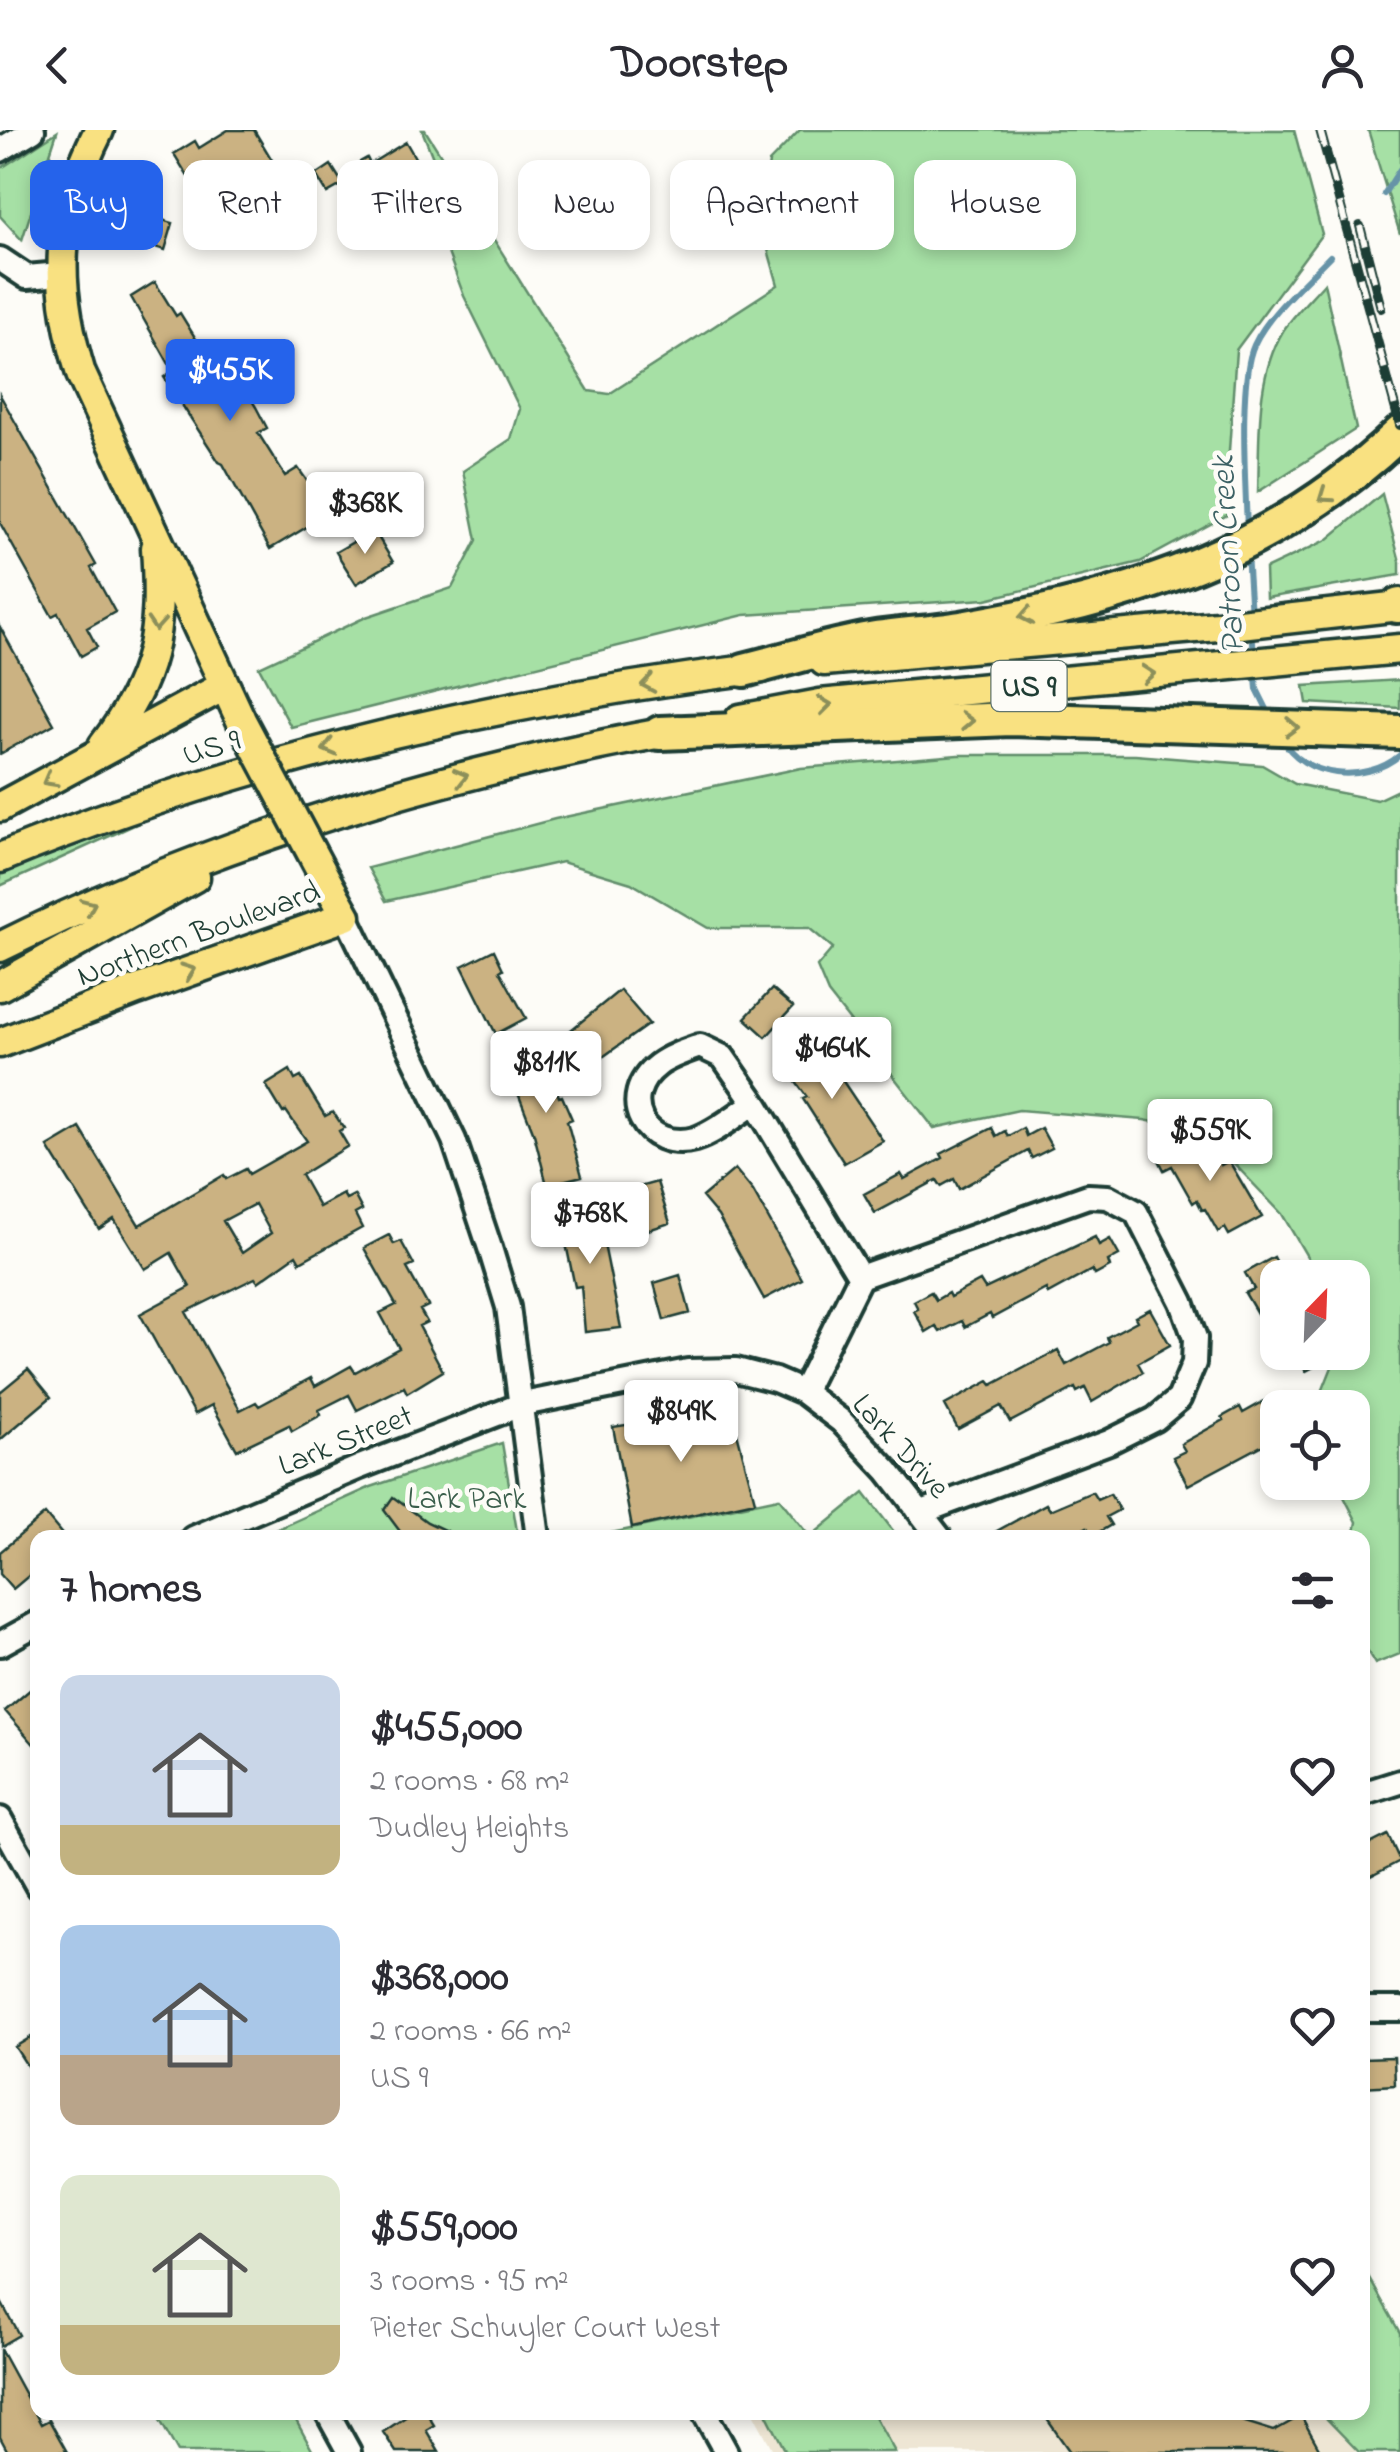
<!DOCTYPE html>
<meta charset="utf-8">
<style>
body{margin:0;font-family:"Indie Flower",sans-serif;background:#f7f7f7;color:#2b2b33;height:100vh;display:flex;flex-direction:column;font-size:38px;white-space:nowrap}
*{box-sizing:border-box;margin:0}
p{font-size:32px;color:#7c7c81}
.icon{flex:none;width:55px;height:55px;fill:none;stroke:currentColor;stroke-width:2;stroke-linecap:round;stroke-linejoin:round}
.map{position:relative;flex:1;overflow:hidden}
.drawer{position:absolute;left:30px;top:1400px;width:1340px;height:890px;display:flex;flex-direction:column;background:#fff;border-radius:20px;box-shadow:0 5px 15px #0003}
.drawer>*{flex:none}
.hud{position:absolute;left:30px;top:30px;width:1340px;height:90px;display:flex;gap:20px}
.needle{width:65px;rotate:23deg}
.buttons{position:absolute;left:1260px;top:1130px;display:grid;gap:20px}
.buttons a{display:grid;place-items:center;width:110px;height:110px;border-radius:20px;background:#fff;box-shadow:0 5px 15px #0003;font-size:50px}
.price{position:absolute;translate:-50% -85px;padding:0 22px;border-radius:10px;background:#fff;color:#222;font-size:32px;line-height:65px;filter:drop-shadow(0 2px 5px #0008)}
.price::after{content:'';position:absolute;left:50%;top:60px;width:30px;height:22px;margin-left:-15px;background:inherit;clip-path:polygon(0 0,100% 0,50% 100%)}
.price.current{background:#2563eb;color:#fff}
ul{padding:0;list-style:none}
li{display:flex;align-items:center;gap:30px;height:250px;padding:0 30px}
li span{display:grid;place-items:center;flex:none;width:280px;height:200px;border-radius:20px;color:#555}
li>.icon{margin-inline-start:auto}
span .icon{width:120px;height:120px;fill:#fffc;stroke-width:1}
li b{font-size:42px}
h2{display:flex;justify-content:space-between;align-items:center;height:120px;padding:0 30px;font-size:42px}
.chip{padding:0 35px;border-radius:20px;background:#fff;box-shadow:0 5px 15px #0003;font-size:35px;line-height:90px}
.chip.current{background:#2563eb;color:#fff}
header{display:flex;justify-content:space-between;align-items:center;height:130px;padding:0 30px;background:#fff;font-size:45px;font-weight:700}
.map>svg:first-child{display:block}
</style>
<header><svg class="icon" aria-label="back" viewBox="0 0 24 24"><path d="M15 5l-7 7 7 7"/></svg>Doorstep<svg class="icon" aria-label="person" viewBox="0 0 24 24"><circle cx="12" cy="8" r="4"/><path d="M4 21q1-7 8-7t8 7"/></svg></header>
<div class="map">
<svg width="1400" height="2322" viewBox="0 0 1400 2322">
<rect width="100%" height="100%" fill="#fdfcf7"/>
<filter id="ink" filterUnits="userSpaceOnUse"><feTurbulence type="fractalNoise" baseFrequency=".01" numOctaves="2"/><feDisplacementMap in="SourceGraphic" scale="20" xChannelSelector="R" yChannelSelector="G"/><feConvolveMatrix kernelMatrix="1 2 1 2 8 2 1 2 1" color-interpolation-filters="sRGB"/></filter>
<g filter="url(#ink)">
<!-- built -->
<path fill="#eee6d4" d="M753 2283H1321L1359 2322H774Z"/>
<!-- green -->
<path fill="#a6e0a5" stroke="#628e6c" stroke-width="2.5" d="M422 0H425L589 261 609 264 778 155 761 95 769 32 800 0H1294L1322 104 1236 220 1228 335 1229 384 1140 432 986 469 744 485 291 597 259 537 366 487 452 458 477 410 463 341 511 309 520 279 464 166 435 88V33Z
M1368 0H1400V104Z
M57 2 22 110 0 86V39Z
M1324 153 1356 299 1258 362C1260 309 1255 248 1283 201 1294 184 1311 168 1324 153Z
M1382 364 1400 432V445L1266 468 1265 439 1327 410Z
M1400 550V578L1307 573 1304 556Z
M958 625H1135L1262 635 1295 654 1377 670 1400 659V1524L1375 1534 1363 1514 1362 1408 1354 1407 1357 1392 1337 1353 1352 1352V1278L1316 1277 1332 1237 1334 1223 1352 1222V1148L1319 1147 1282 1084 1204 1002 1144 990 1019 980 934 998 828 863 817 837 833 818 809 798H708L631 753 562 732 386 771 368 738 555 689 801 638Z
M145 690 0 756V742Z
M502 1313 518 1407 258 1408 371 1357Z
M864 1363 898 1407H810Z
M779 1368 810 1407H592Z
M1363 2137 1400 2203V2322H1359L1321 2283 1362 2282Z
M156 2283H292L313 2322H178Z
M766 2283H873L895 2322H786Z"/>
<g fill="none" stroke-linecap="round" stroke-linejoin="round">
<!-- stream -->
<path stroke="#6693a7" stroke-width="6" d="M1384 64 1400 39
M1247 401C1246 359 1238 250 1254 215 1268 184 1306 151 1330 126
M1247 423 1251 486
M1252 498 1254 526
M1255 538 1257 559 1271 587
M1281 607C1303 650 1366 654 1400 625"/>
</g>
<!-- building -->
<path fill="#cbb282" stroke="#1f3d34" stroke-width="2.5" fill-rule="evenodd" d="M228 0H254L278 40 261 50 258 46 228 65 230 68 209 81 174 24 195 11 199 18Z
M406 12 418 33 398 45 394 39 359 60 346 40 367 28 370 34Z
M331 35 343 54 327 63 316 45Z
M141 84 173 93 165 120 134 111Z
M155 152 176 186 180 183 204 222 218 214 256 277 267 298 258 303 285 346 298 338 330 383 270 419 223 334 219 332 164 247 173 241 131 167Z
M0 265 96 435 91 438 115 482 87 498 97 517 81 526 58 483 52 486 0 393Z
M374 400 393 432 356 454 336 422Z
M0 497 54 594 0 624Z
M494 820 503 839 500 841 526 888 496 904 462 836Z
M772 859 793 877 766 907 745 888Z
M620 860 649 894 597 931 571 900Z
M814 908 883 1011 844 1033 803 969 807 967 781 932Z
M541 917 559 967 562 966 572 989 567 991 582 1046 547 1055 534 1004 505 930Z
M290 940 295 950 301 947 325 986 333 982 344 998 339 1001 348 1016 301 1045 319 1077 343 1064 346 1069 354 1065 362 1080 355 1084 362 1098 300 1132 296 1125 258 1152 255 1148 186 1182 240 1280 256 1272 259 1276 311 1248 315 1256 351 1236 355 1242 399 1218 380 1183 396 1175 364 1118 389 1105 394 1114 401 1111 414 1135 407 1138 428 1176 420 1180 427 1192 419 1196 443 1241 407 1263 404 1257 357 1280 349 1265 319 1280 321 1285 292 1301 289 1295 237 1320 212 1275 195 1284 140 1184 190 1157 171 1123 145 1139 114 1089 99 1099 48 1017 80 998 139 1095 224 1045 226 1049 246 1039 249 1044 307 1011 286 981 283 983 266 955ZM255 1074 271 1103 242 1123 223 1091Z
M992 998 996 1006 1005 1001 1008 1006 1023 998 1026 1006 1041 998 1052 1018 1032 1028 1028 1021 959 1059 954 1049 941 1056 937 1050 875 1083 864 1064 901 1044 904 1049 943 1028 941 1024Z
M1183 1002 1186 1008 1193 1005 1205 1027 1214 1023 1221 1035 1229 1031 1262 1087 1229 1105 1225 1098 1218 1102 1205 1079 1202 1080 1197 1070 1193 1073 1172 1036 1164 1040 1156 1024 1163 1020 1160 1015Z
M735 1039 753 1061 802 1149 764 1169 718 1086 702 1067Z
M657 1052 670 1093 642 1102 628 1060Z
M596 1075 621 1198 585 1202 581 1156 575 1157 559 1080Z
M1095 1107 1099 1115 1110 1109 1119 1125 1108 1131 1110 1137 1095 1145 1092 1140 1048 1164 1046 1159 992 1188 990 1184 965 1197 962 1191 940 1202 936 1196 926 1202 914 1181 918 1179 914 1171 931 1162 936 1170 948 1163 950 1167 980 1151 985 1159Z
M1274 1127 1285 1148H1278V1219L1245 1163 1254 1159 1245 1143Z
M680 1145 690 1183 664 1190 654 1153Z
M1150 1179 1170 1215 1138 1233 1143 1242 1092 1272 1085 1258 1077 1262 1075 1258 1010 1292 1001 1276 958 1299 945 1275 989 1251 992 1255 1058 1220 1066 1235 1109 1212 1107 1207 1137 1191 1135 1187Z
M1296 1222H1342L1306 1241Z
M28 1239 51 1267 0 1310V1262Z
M711 1267 718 1299 735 1295 755 1371 632 1398 613 1297 639 1293 638 1288 680 1280 679 1274Z
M1270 1268 1278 1281V1307L1188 1355 1173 1327 1185 1321 1181 1314 1224 1290 1222 1287 1240 1277 1243 1283Z
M1092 1362 1097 1370 1110 1364 1119 1380 1106 1387 1111 1395 1092 1406 1087 1397 1068 1408H984L1046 1374 1050 1380Z
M393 1367 427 1392 461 1408H405L384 1380Z
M45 1384 65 1408H38V1438L13 1459 0 1444V1422Z
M38 1553V1619L5 1581Z
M1388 1705 1400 1731 1362 1751V1718Z
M38 1903V1953L15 1917Z
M1394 1927 1395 1955 1362 1957V1928Z
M0 2170 19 2205 0 2216Z
M0 2219 41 2294 49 2290 67 2322H8L0 2307Z
M413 2282H426L434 2295 426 2300 439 2322H396L383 2302Z
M1042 2282H1213L1274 2301 1301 2286 1321 2322H1070Z"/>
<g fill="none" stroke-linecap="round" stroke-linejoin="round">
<defs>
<path id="minor" d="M0 20 33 0
M0 129 27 147 60 144
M346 786 454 1010 490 1118 508 1177 538 1408
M700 916 723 927 755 973C737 984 715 1003 695 1009 645 1022 615 968 658 935 670 926 686 921 700 916Z
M755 973 860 1147
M803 1262 860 1147 1088 1066 1108 1067 1136 1082 1182 1172 1195 1208 1194 1233 1179 1269 1155 1289 1109 1312 922 1382
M193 1408 360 1337 523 1274 688 1241 736 1240 775 1250 803 1262 841 1291 888 1341 940 1408
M0 1514 38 1493
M1362 1664 1400 1652
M0 1689 38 1757
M1362 1879H1400
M327 2282 349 2322
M704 2282 726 2322"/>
<path id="major" d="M99 0C55 87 53 152 81 244L241 590
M824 531 1240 494 1400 476
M740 589 820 574 1400 519
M103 616C155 548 162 503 156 418
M0 677 224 556
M0 728C243 628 501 570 762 538
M0 817C213 711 445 642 678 600
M0 856 195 747
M0 913 137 860 346 786 332 761"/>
<path id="highway" d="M1397 476 1400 475
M744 540C786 530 828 516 870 509 900 504 931 503 961 498 1130 469 1273 424 1400 303
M660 603 1011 589 1400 602"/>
</defs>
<!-- minor casing -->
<use href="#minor" stroke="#1f3d34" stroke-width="30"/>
<!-- major casing -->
<use href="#major" stroke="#1f3d34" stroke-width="35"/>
<!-- highway casing -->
<use href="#highway" stroke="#1f3d34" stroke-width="40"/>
<!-- minor -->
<use href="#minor" stroke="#fdfcf7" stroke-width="22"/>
<!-- major -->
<use href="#major" stroke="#f9e181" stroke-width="28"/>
<!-- highway -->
<use href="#highway" stroke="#f9e181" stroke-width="32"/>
<defs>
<path id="rail" d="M1320 0 1400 295
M1360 96 1381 178"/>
</defs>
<!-- rail casing -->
<use href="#rail" stroke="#1f3d34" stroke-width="10"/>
<!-- rail -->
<use href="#rail" stroke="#fdfcf7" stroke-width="6" stroke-dasharray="19" stroke-linecap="butt"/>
<defs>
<path id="major-bridge" d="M241 590 332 761"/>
</defs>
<!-- major-bridge casing -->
<use href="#major-bridge" stroke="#1f3d34" stroke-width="35" stroke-linecap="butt"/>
<!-- major-bridge -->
<use href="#major-bridge" stroke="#f9e181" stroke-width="28"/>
</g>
<!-- one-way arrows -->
<defs><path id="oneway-chevron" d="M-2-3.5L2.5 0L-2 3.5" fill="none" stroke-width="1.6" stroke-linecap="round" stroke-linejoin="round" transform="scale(2.5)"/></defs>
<g stroke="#8c8f5a">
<use href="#oneway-chevron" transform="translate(1325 366) rotate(145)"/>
<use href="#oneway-chevron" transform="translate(1026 486) rotate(169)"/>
<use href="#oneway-chevron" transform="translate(156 494) rotate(94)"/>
<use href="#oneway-chevron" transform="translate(1148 544) rotate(-5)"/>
<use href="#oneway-chevron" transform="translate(648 554) rotate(171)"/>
<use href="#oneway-chevron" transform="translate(825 575) rotate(-7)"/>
<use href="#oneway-chevron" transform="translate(967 591) rotate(-2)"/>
<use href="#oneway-chevron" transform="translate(1292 597) rotate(2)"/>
<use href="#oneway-chevron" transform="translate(329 618) rotate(165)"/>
<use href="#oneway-chevron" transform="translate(461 647) rotate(-15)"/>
<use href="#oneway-chevron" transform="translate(49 650) rotate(151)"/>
<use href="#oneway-chevron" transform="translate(89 776) rotate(-23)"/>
<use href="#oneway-chevron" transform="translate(189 841) rotate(-20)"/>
</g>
</g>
<g text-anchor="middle" stroke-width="9" stroke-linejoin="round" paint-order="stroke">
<!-- shield labels -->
<rect fill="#fdfcf7" stroke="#62766e" stroke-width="2.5" x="991.5" y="531" width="75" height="50" rx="8"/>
<g font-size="30" font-weight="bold" fill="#1f3d34">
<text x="1029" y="566">US 9</text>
</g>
<!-- street labels -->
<g font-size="32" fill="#1f3d34" stroke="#fdfcf7">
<text transform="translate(211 616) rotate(-17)" y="11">US 9</text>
<text transform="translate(198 802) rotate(-20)" y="11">Northern Boulevard</text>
<text transform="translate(345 1309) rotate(-22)" y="11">Lark Street</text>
<text transform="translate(902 1315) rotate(48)" y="11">Lark Drive</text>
</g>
<!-- park labels -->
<g font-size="32" fill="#3a5e4b" stroke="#fdfcf7">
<text x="467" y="1378">Lark Park</text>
</g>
<!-- water labels -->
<g font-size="35" font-style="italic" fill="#3c6164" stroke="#fdfcf7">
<text transform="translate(1226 425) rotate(-93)" y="12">Patroon Creek</text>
</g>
</g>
</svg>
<div class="buttons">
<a><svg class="needle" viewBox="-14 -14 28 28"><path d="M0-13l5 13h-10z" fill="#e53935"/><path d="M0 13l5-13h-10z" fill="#7c7c81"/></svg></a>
<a><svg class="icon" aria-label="locate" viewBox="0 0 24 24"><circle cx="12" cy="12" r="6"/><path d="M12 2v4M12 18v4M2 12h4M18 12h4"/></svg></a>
</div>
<b class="price current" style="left:230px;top:294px">$455K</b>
<b class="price" style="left:365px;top:427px">$368K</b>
<b class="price" style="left:832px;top:972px">$464K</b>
<b class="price" style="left:546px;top:986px">$811K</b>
<b class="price" style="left:1210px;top:1054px">$559K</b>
<b class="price" style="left:590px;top:1137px">$768K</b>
<b class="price" style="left:681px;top:1335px">$849K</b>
<div class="hud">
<a class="chip current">Buy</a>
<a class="chip">Rent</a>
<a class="chip">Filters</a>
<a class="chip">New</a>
<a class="chip">Apartment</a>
<a class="chip">House</a>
</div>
<section class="drawer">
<h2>7 homes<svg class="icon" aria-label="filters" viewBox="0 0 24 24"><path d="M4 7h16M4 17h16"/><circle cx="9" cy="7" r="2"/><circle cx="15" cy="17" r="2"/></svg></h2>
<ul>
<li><span style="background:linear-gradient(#c9d6e8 75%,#c2b280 0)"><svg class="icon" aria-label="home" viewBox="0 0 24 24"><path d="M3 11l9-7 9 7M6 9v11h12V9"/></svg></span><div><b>$455,000</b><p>2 rooms · 68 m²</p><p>Dudley Heights</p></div><svg class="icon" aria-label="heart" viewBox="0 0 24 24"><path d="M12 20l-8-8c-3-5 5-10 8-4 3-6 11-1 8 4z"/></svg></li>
<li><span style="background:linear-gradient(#a9c7e8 65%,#b9a48a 0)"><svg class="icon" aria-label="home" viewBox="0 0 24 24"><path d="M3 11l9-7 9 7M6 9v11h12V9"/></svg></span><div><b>$368,000</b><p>2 rooms · 66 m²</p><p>US 9</p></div><svg class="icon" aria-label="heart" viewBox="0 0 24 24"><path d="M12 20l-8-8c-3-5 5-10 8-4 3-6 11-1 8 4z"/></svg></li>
<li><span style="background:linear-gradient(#dfe7d0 75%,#c2b280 0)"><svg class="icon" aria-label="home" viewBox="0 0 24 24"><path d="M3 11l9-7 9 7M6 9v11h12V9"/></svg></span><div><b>$559,000</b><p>3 rooms · 95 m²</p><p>Pieter Schuyler Court West</p></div><svg class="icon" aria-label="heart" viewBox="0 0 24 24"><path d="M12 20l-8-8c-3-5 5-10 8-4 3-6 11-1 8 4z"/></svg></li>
</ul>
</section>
</div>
